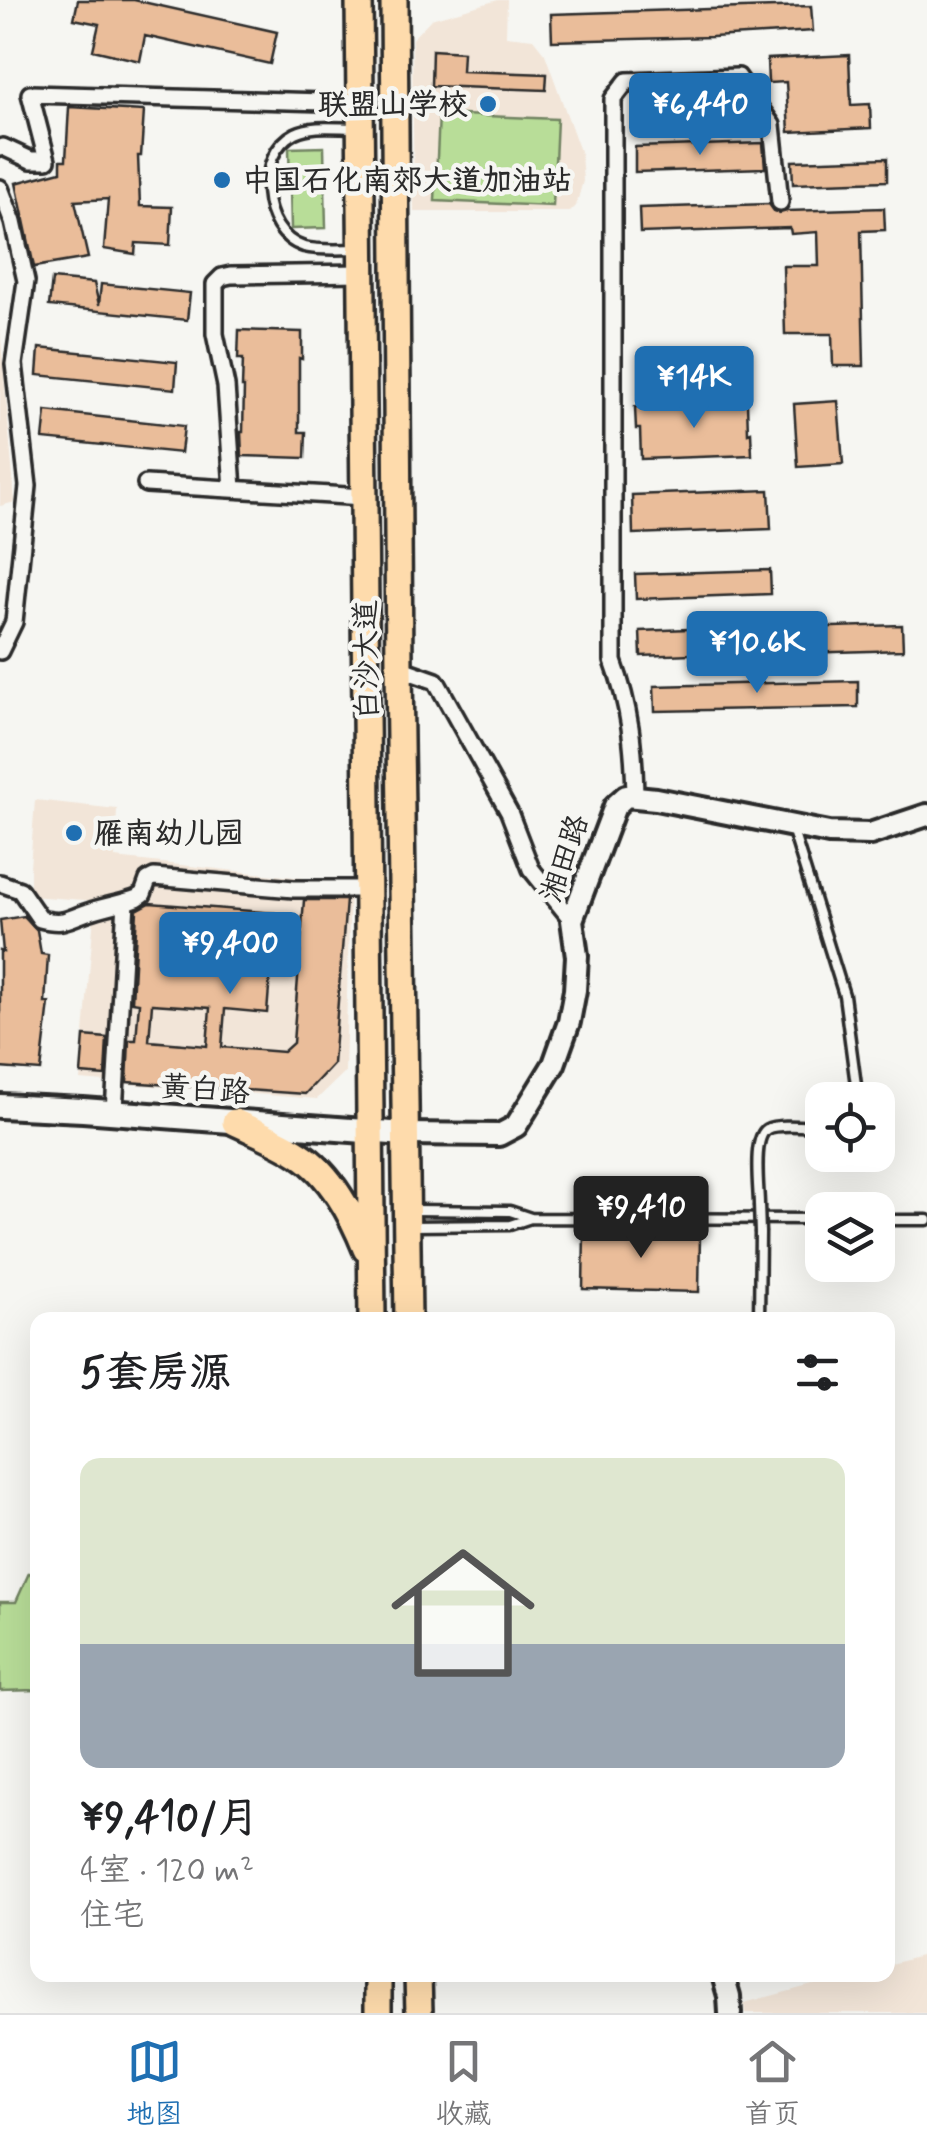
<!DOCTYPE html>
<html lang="zh">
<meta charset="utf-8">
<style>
body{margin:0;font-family:Mynerve,"LXGW WenKai TC",sans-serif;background:#f2f2f2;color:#202124;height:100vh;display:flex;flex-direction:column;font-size:38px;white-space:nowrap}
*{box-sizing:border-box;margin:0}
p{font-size:32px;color:#757577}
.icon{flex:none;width:55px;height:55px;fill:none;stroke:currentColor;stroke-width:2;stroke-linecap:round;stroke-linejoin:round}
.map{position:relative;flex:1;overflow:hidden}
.details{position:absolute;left:30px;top:1312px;width:865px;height:670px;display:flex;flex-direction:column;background:#fff;border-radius:20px;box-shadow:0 10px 40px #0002}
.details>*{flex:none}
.tools{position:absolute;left:805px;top:1082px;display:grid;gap:20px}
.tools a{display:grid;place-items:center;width:90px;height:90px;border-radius:20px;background:#fff;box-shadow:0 10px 40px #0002;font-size:50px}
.price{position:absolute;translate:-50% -85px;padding:0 22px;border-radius:10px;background:#1f6fb2;color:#fff;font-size:32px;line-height:65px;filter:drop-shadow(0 2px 5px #0008)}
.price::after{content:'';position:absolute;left:50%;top:60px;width:30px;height:22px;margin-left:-15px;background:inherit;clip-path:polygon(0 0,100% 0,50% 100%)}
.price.on{background:#222;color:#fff}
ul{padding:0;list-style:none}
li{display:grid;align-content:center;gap:20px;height:530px;padding:0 50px}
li+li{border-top:2px solid #e0e0e0}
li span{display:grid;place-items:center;height:310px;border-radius:20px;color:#555}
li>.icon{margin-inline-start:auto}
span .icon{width:180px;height:180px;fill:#fffc;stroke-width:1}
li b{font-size:42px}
h2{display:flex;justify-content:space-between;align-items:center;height:120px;padding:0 50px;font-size:42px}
.tab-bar{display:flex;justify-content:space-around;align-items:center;height:140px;border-top:2px solid #e0e0e0;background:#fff;font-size:28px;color:#757577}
.tab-bar a{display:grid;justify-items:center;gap:5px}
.tab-bar .on{color:#1f6fb2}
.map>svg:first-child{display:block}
</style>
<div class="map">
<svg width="927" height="2013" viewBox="0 0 927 2013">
<rect width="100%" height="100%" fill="#f6f6f2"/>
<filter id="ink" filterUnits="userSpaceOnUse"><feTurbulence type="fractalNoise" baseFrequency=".01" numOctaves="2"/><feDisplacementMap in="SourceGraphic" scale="20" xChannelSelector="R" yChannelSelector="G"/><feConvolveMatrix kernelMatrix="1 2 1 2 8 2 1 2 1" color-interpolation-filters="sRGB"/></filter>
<g filter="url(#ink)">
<!-- built -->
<path fill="#f2e5d8" d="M498 0H507L506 36 533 39 545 54 581 154 583 181 576 206 570 212H414L412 39 431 19Z
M0 328 15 502 0 506V518Z
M35 800 117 809 115 858 350 883 345 1072 317 1099 80 1080 94 916H111L112 902 30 896V867Z
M927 1954V2013H745L744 2003 850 1975H888V1965Z"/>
<!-- green -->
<path fill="#b8dd98" stroke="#728462" stroke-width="2.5" d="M439 114 557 119 553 206 435 201Z
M324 147 326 228 291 229 289 148Z
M29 1573 37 1575V1690L0 1691V1602H16Z"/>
<!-- building -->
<path fill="#eabd9a" stroke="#2b2b2b" stroke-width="2.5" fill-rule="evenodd" d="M78 0H134L277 32 270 64 145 36 140 61 93 50 99 24 74 19Z
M811 6 813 31 712 37 552 41 551 14Z
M432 50 463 52 462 71 547 74 546 90 431 86Z
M849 55 851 105 870 104 871 128 789 132 786 82 768 83 767 59Z
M725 89 726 107 644 111 643 92Z
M69 107 144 111 141 156H138L140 206 172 207 170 245 136 243 135 254 104 249 108 199 75 201 88 258 34 267 16 183 61 171V160H66Z
M763 143 765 168 635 172V147Z
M887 158V181L793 184 792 161Z
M769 204 774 211 780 213 787 211 884 208 885 230 861 231 864 366H833L832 334H785L783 266H819L818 232 791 234 790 228 640 233 639 208Z
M52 279 94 283 99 305 101 284 190 293 187 320 49 306Z
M239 330 302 332V359L299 358V432H306L305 458 242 456 241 432H243L244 387H242L243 359H238Z
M39 348 177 362 175 389 37 375Z
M838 401 843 464 798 467 794 404Z
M747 403 748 433 751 432 752 455 641 459 640 429H636L635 407Z
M46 411 184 426 181 453 43 439Z
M769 490 771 529 633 534 632 495Z
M770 570 771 594 636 599 635 574Z
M902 625 903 650 768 654V651L641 656 640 631 763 626V629Z
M858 681V707L655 711 654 686Z
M304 900H346L333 1064 305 1094 127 1082 129 1040H136L139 1003 132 1002 137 910 150 903 275 913 267 1013 225 1009 222 1047 283 1052 293 1043ZM152 1004 210 1008 207 1046 149 1041Z
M24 916 37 930 41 954 48 955 45 1003H49L41 1071 0 1068V951L3 952 0 920Z
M84 1036 107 1038 105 1076 81 1074Z
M584 1231 700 1234 699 1292 583 1289Z"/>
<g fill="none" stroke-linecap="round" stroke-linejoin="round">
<defs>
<path id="service" d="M356 128C336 128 313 124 295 133 254 154 259 233 304 247 321 251 342 249 359 249
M793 831 844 995 858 1100
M759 1205C759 1188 752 1138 767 1129 777 1123 810 1127 822 1127
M413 1210 510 1211 531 1218 822 1219
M878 1220H927
M412 1226 510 1225 531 1218
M759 1320 760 1233"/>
<path id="minor" d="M0 148 3 147 31 160H47L30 94 360 103
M0 188 13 222 26 281 14 364 28 486 14 622 0 651
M146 484 364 497
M233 489 226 386 215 334V284L222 277 231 275 362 273
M399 668 436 681 509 812 531 869 572 920
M635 796C634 747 630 707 613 661V99L627 81 738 77 772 125 780 202
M0 883 20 890 40 919C64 925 67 919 88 912 104 906 121 904 137 898L143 894 148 880 154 877 294 889H368
M114 1112 126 902"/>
<path id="tertiary" d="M405 1134 499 1135 516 1126 554 1064 569 1022 575 990 577 956 572 920 615 806 626 796 656 799 829 833 870 834 927 815
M723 1975 729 1996 730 2013"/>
<path id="secondary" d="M0 1106 83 1110 405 1134"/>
<path id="primary" d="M359 0 372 1320
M394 0 399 668 408 1320
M235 1122C256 1132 279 1141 299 1154 330 1173 353 1216 366 1249
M378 1975V2013
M418 1975 419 2013"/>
</defs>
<!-- service casing -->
<use href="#service" stroke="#2b2b2b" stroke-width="15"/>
<!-- minor casing -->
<use href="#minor" stroke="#2b2b2b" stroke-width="22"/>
<!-- tertiary casing -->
<use href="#tertiary" stroke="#2b2b2b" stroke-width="28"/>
<!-- secondary casing -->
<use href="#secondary" stroke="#2b2b2b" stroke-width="30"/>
<!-- primary casing -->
<use href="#primary" stroke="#2b2b2b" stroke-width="32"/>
<!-- service -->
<use href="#service" stroke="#f6f6f2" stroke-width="8"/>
<!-- minor -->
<use href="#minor" stroke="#f6f6f2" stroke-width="15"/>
<!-- tertiary -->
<use href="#tertiary" stroke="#f6f6f2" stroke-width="20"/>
<!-- secondary -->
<use href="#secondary" stroke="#f6f6f2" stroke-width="22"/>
<!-- primary -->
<use href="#primary" stroke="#fedbac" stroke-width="25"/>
<defs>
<path id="service-bridge" d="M759 1205 760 1233"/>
</defs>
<!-- service-bridge casing -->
<use href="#service-bridge" stroke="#2b2b2b" stroke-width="15" stroke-linecap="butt"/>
<!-- service-bridge -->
<use href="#service-bridge" stroke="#f6f6f2" stroke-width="8"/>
</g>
</g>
<!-- markers -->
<g fill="#1f6fb2" stroke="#f6f6f2" stroke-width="4">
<circle cx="488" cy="104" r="10"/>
<circle cx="222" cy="180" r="10"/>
<circle cx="74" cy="833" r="10"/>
</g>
<g text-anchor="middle" stroke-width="9" stroke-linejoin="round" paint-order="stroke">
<!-- poi labels -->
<g font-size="30" font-weight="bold" fill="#2b2b2b" stroke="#f6f6f2" text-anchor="start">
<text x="468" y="114" text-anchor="end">联盟山学校</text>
<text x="242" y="190">中国石化南郊大道加油站</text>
<text x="94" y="843">雁南幼儿园</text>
</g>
<!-- street labels -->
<g font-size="30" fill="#2b2b2b" stroke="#f6f6f2">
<text transform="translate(366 660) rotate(-91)" y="10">白沙大道</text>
<text transform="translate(564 858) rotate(-71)" y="10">湘田路</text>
<text transform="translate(205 1089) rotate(4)" y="10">黄白路</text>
</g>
</g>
</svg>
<div class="tools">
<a><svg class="icon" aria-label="locate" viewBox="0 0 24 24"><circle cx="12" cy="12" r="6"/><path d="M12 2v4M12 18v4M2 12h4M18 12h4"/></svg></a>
<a><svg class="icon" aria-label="layers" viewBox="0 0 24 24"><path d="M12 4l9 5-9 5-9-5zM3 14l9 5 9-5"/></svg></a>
</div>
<b class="price" style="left:700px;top:158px">¥6,440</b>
<b class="price" style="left:694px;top:431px">¥14K</b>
<b class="price" style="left:757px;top:696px">¥10.6K</b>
<b class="price" style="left:230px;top:997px">¥9,400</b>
<b class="price on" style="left:641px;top:1261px">¥9,410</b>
<section class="details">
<h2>5套房源<svg class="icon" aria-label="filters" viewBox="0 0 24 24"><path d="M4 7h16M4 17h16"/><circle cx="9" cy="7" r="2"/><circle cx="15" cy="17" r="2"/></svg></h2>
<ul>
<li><span style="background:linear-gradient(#dfe7d0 60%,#9aa5b1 0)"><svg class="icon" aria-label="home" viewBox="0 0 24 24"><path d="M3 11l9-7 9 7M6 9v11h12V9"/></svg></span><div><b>¥9,410/月</b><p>4室 · 120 m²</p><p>住宅</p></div></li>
</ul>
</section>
</div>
<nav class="tab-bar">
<a class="on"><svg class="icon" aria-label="map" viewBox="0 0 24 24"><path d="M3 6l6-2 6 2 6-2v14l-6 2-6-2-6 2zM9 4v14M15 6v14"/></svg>地图</a>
<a><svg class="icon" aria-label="saved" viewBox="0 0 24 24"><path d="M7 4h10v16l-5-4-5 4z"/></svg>收藏</a>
<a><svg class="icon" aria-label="home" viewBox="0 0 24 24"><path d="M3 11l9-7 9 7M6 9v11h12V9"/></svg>首页</a>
</nav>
